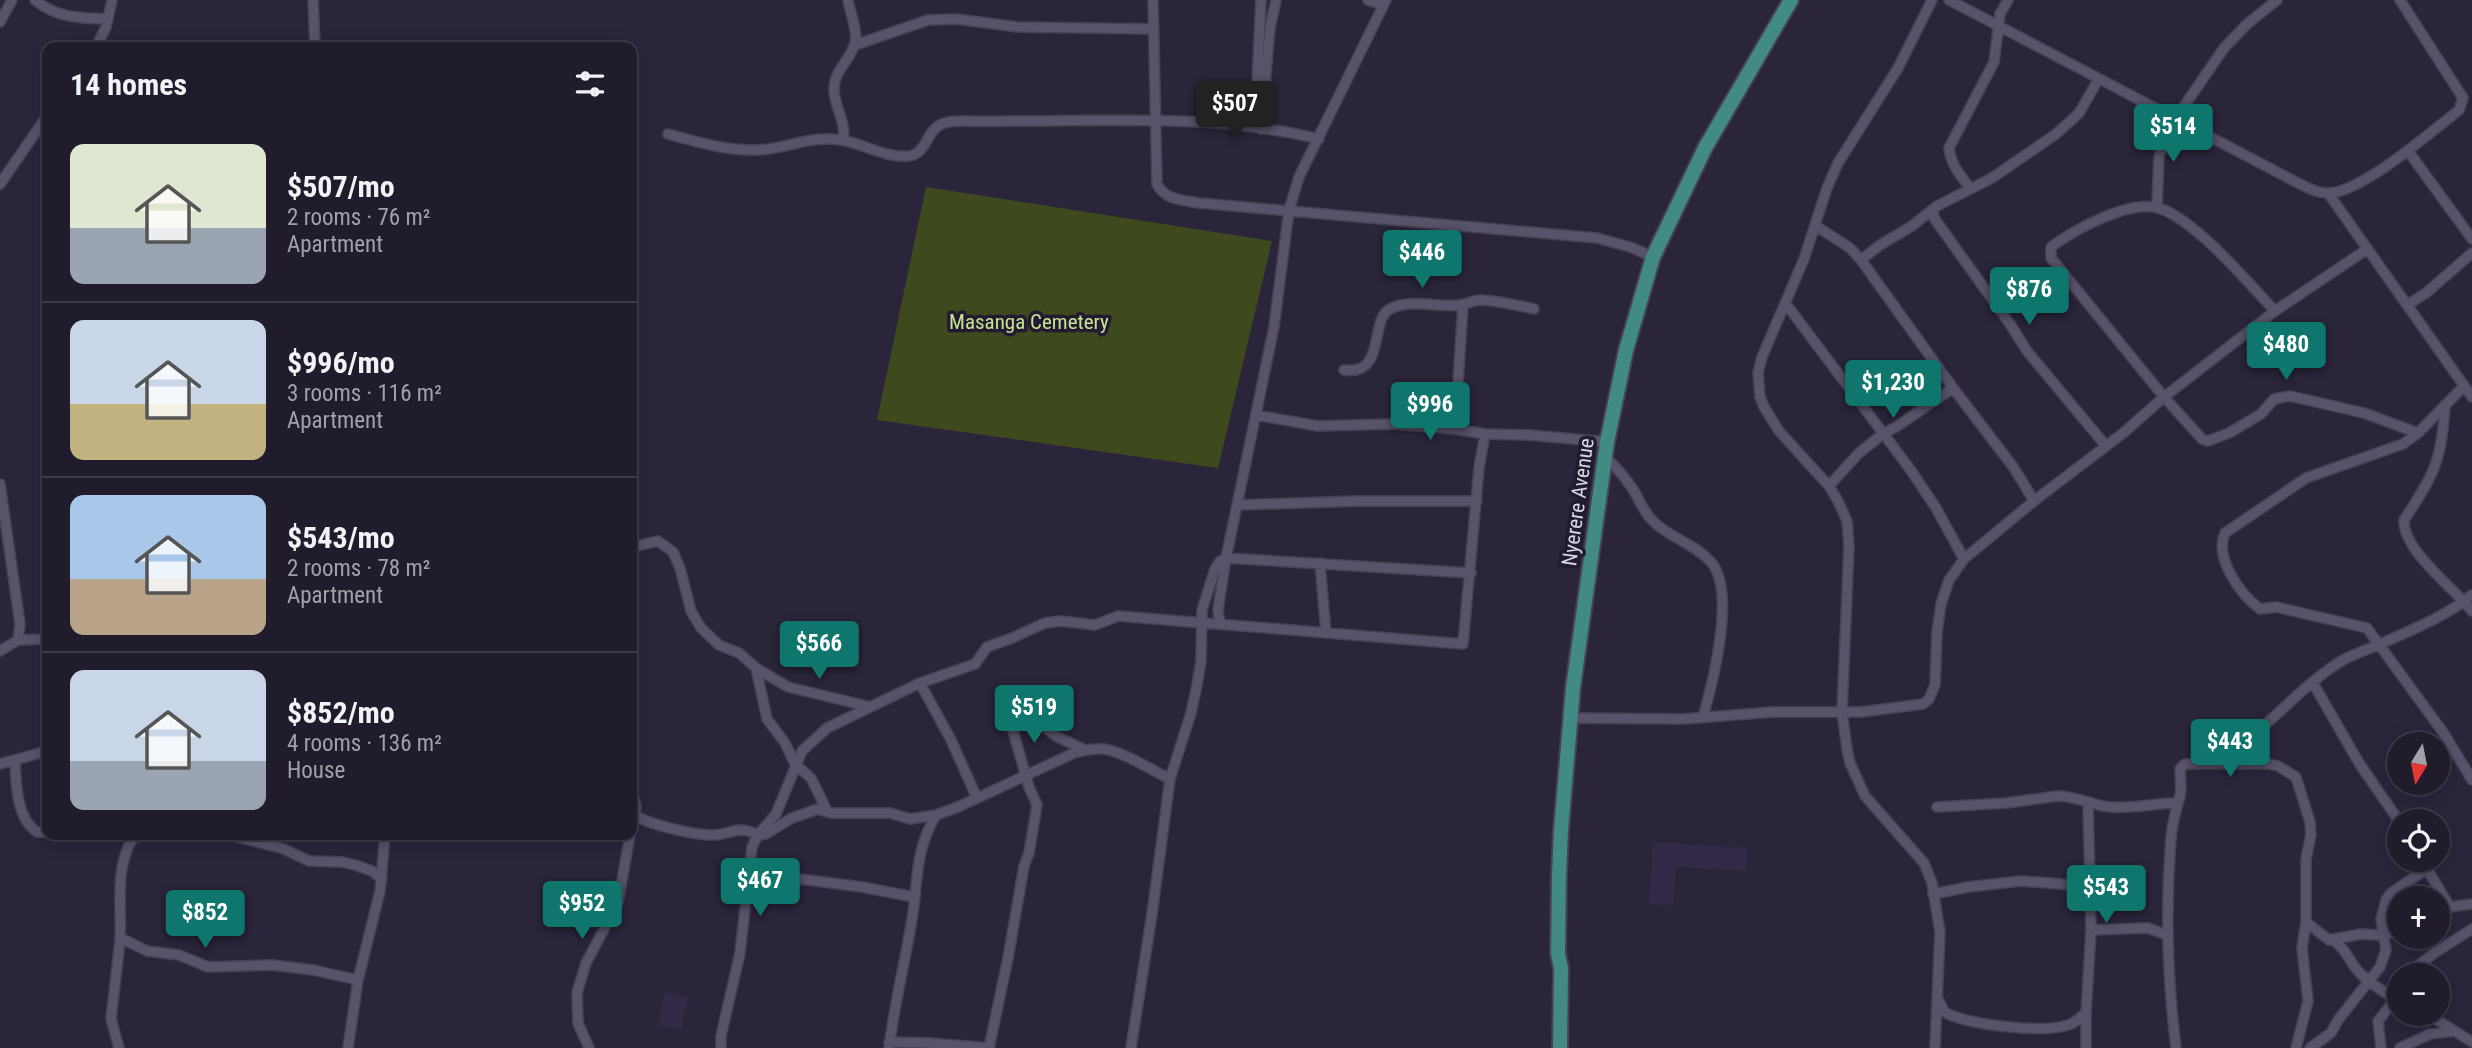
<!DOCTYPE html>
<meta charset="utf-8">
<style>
body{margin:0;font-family:"Roboto Condensed",sans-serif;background:#2d2938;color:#f1f3f6;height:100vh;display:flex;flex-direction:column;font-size:26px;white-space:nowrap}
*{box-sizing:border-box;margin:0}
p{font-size:23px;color:#a2a1a9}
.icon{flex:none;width:38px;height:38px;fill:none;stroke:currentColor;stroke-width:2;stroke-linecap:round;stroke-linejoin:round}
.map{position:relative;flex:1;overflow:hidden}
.side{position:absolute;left:42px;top:42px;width:595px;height:798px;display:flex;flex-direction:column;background:#201c2c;border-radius:14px;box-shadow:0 4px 18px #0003,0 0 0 2px #3d3a48}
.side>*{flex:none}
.needle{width:46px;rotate:190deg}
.fabs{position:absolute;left:2387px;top:732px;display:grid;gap:14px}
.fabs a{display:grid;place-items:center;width:63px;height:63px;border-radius:50%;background:#201c2c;box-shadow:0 4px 18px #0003,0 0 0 2px #3d3a48;font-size:35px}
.price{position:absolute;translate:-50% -60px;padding:0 16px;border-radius:7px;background:#0f766e;color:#fff;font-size:23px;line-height:46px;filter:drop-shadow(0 2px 4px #0008)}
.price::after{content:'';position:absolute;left:50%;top:42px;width:21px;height:16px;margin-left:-10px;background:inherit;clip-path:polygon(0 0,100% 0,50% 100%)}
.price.active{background:#222;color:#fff}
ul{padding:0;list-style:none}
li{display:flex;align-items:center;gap:21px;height:175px;padding:0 28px}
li+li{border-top:2px solid #3d3a48}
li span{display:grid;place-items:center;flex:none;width:196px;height:140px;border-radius:14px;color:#555}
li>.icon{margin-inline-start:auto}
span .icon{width:84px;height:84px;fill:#fffc;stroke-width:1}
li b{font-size:30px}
h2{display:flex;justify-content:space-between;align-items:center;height:84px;padding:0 28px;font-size:30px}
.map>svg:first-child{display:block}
</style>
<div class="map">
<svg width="2472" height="1048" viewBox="0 0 2472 1048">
<rect width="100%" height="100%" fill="#2a253b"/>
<!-- built -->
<path fill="#322a47" d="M1653 842 1747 848 1746 871 1676 867 1673 905 1649 904Z
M665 992 688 997 681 1030 658 1025Z"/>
<!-- green -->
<path fill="#3e4a1d" d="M926 187 1272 241 1218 468 877 420Z"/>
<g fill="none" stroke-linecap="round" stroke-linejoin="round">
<defs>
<path id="minor" d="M35 0C56 18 81 18 108 19
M313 0 315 47
M1153 0 1157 184C1165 200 1182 200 1199 203L1597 238 1630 247 1653 257
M1261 0 1257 83 1261 99
M1368 0 1383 5
M1932 0 1898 68 1838 163 1827 188 1804 259 1762 357 1758 373 1760 397 1764 407 1779 431 1829 486 1838 501 1847 521 1849 546 1842 712 1847 749 1850 763 1865 796 1924 863 1932 883 1940 932 1935 1048
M1949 0 2298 183C2308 188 2319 194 2330 193 2363 191 2431 132 2459 110L2463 98 2400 0
M0 22 12 0
M855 45 928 20 956 19 1018 27 1154 29
M96 47 106 27 112 0
M1238 126 1256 105 1258 91
M1261 129 1270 28 1276 0
M668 134C697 142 726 151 757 150 788 149 808 135 841 140 862 143 887 159 909 156 927 154 926 130 942 124 948 121 956 121 963 121 1079 123 1206 111 1319 139
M843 140C847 121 833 106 834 87 835 70 851 59 855 43 858 30 850 13 848 0
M2408 151 2472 239
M0 184 47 116
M1970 188C1960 175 1951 165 1949 148L1994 62 2000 14 2008 0
M2328 193 2472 397
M2157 207 2159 156 2176 118 2224 48 2247 24 2277 0
M1933 210 1934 218 2010 324 2027 351 2106 446
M1816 226 1850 248 1861 260 1953 388 2014 468 2034 501
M1861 260 1880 245 1912 226 1937 206 1992 178 2056 134 2079 113 2098 80
M1786 304 1910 469 1936 508 1964 559
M2407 305 2426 293 2472 253
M2275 311C2249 284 2190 213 2154 207 2125 202 2074 230 2051 247V258L2164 397 2202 439 2208 441 2229 433 2261 414 2274 399 2290 396 2364 413 2418 433
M1344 370C1387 376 1369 319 1390 309 1410 298 1439 308 1460 305 1467 304 1473 300 1481 300 1498 301 1517 305 1534 309
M2464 386 2418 433 2403 444 2306 478 2225 533C2214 558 2240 594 2260 609L2276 607 2367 628 2445 735 2472 780
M2445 405C2442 460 2434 475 2404 520 2403 551 2454 588 2472 611
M1256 415 1318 426 1391 424 1455 429 1485 434 1529 435 1607 442
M1455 429 1463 305
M1605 457C1614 465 1623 475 1630 485 1639 497 1642 511 1653 521 1669 538 1694 543 1710 561 1737 589 1713 682 1703 717
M0 484 20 624 18 640 0 651
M1829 486 1859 453 1884 433 1896 427 1953 388
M1238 505 1358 501H1477
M632 547 658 541 673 552 680 568 691 611 701 628 719 645 739 653 756 668 767 719 785 743 795 764 811 778 827 811
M1320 563 1326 633
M1220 624 1218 610 1226 558 1274 327 1289 210 1299 177 1386 0
M18 640 47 639
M756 668 788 687 871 707
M920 683 951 740 977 798
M2313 683 2359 763 2399 821
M1033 718 1056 736 1085 750
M1571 718 1683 719 1772 712H1861L1923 704 1929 699 1935 685 1937 632 1941 604 1949 580 1964 559 2034 501 2122 434 2164 397 2275 311 2366 250
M15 760C16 783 16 818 37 832H47
M2212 762C2263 737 2295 689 2343 660 2354 654 2366 650 2378 645 2409 631 2445 617 2472 595
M0 764 47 751
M632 791 636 806 632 830
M1937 807 2006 803 2057 796C2075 796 2092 805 2110 807 2132 809 2155 803 2177 803
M635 815C649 825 698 836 715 835 735 833 737 825 758 835L776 814 802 751 827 728 920 683 975 664 987 647 1012 638 1045 623 1061 621 1095 625 1118 616 1463 644 1479 468 1485 434
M144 835 133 838C114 868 122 906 120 941L125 940 147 951 179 955 208 967 272 965 313 970 358 980
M229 835 284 849 309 861 342 862 355 865 372 871 382 879
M2421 859 2450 907
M749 866 785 877 862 887 914 897
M1933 894 1968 887 2021 881 2089 886
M2438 915 2450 907 2472 904
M2091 930 2148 928 2167 935
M2333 940C2345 947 2349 961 2358 971 2369 984 2385 992 2399 1001
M2405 975 2436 952 2472 929
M1938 999 1944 1011 1948 1014C1973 1025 2049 1035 2073 1023 2078 1020 2082 1016 2086 1013
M2426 1013 2472 1042
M889 1042 929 1043 990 1048
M119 1048 111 1019 120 941
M348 1048 358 980 380 891 385 835
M589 1048 578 1023 577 993 586 963 618 903 630 835
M721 1048V1036L740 953 752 847 758 835 766 834 792 818 818 809 831 813H890L910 819 936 815
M889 1048C894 1007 904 966 911 925 919 883 913 854 936 815L958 807 1074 753C1083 751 1093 748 1103 749 1122 751 1152 770 1170 779
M989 1048 1008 958 1024 866 1029 853 1037 805 1029 787 1011 724
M1131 1048 1152 914 1170 779 1191 713 1197 685 1201 661 1202 610 1215 569 1220 561 1226 558 1471 573
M2086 1048V1013L2091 930 2088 803
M2176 1048C2167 975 2165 911 2171 838 2172 823 2176 810 2180 796 2182 787 2180 777 2180 769L2185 764H2269L2278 766 2296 777 2310 822 2311 834 2306 859V922L2329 940 2361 934 2376 935 2399 932
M2296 1048 2308 1001 2302 948 2306 922
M2310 1048 2331 1033 2338 1020 2380 967 2386 950 2381 919 2386 900 2390 894 2426 869
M2381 1048 2378 1021 2390 1006 2399 980
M2400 1048 2430 1034 2454 1031"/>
<path id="primary" d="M1560 1048 1561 968 1558 954 1559 876 1561 830 1573 688 1607 442 1626 350 1653 257 1705 148 1791 0"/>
</defs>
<!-- minor casing -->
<use href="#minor" stroke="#464154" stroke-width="12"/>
<!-- primary casing -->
<use href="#primary" stroke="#464154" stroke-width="18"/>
<!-- minor -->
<use href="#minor" stroke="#58526b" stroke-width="9"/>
<!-- primary -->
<use href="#primary" stroke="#428a84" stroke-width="14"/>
</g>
<g text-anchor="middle" stroke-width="7" stroke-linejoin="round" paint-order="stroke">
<!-- park labels -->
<g font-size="21" fill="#cae38e" stroke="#211b31">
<text x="1029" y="329">Masanga Cemetery</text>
</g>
<!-- street labels -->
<g font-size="21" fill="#d8d5e4" stroke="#211b31">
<text transform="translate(1578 502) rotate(-82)" y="7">Nyerere Avenue</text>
</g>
</g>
</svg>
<div class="fabs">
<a><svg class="needle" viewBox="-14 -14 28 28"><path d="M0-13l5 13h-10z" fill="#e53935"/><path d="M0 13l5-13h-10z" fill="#a2a1a9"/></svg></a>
<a><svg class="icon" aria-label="locate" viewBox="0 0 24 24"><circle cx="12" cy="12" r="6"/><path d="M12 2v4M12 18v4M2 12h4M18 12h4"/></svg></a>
<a>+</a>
<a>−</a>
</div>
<b class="price active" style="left:1235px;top:141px">$507</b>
<b class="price" style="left:2173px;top:164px">$514</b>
<b class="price" style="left:1422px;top:290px">$446</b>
<b class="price" style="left:2029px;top:327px">$876</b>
<b class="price" style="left:2286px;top:382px">$480</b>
<b class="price" style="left:1893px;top:420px">$1,230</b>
<b class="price" style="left:1430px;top:442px">$996</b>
<b class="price" style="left:819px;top:681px">$566</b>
<b class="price" style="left:1034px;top:745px">$519</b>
<b class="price" style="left:2230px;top:779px">$443</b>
<b class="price" style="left:760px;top:918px">$467</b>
<b class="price" style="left:2106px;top:925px">$543</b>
<b class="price" style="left:582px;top:941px">$952</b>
<b class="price" style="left:205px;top:950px">$852</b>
<section class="side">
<h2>14 homes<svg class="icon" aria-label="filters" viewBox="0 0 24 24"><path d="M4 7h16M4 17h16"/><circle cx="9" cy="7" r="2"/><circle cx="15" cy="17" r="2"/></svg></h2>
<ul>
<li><span style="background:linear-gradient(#dfe7d0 60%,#9aa5b1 0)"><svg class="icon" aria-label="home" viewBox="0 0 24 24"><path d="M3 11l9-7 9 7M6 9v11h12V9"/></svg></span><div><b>$507/mo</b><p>2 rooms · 76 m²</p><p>Apartment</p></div></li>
<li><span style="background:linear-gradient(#c9d6e8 60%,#c2b280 0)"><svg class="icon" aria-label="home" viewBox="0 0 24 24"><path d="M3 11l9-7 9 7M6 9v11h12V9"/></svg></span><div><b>$996/mo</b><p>3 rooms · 116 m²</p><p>Apartment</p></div></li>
<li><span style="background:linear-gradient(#a9c7e8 60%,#b9a48a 0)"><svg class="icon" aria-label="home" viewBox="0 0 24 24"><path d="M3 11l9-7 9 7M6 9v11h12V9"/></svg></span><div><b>$543/mo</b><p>2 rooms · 78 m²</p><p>Apartment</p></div></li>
<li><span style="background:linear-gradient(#c9d6e8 65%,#9aa5b1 0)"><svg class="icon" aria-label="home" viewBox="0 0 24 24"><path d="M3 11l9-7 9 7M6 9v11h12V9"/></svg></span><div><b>$852/mo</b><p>4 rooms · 136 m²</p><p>House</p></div></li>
</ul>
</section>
</div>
